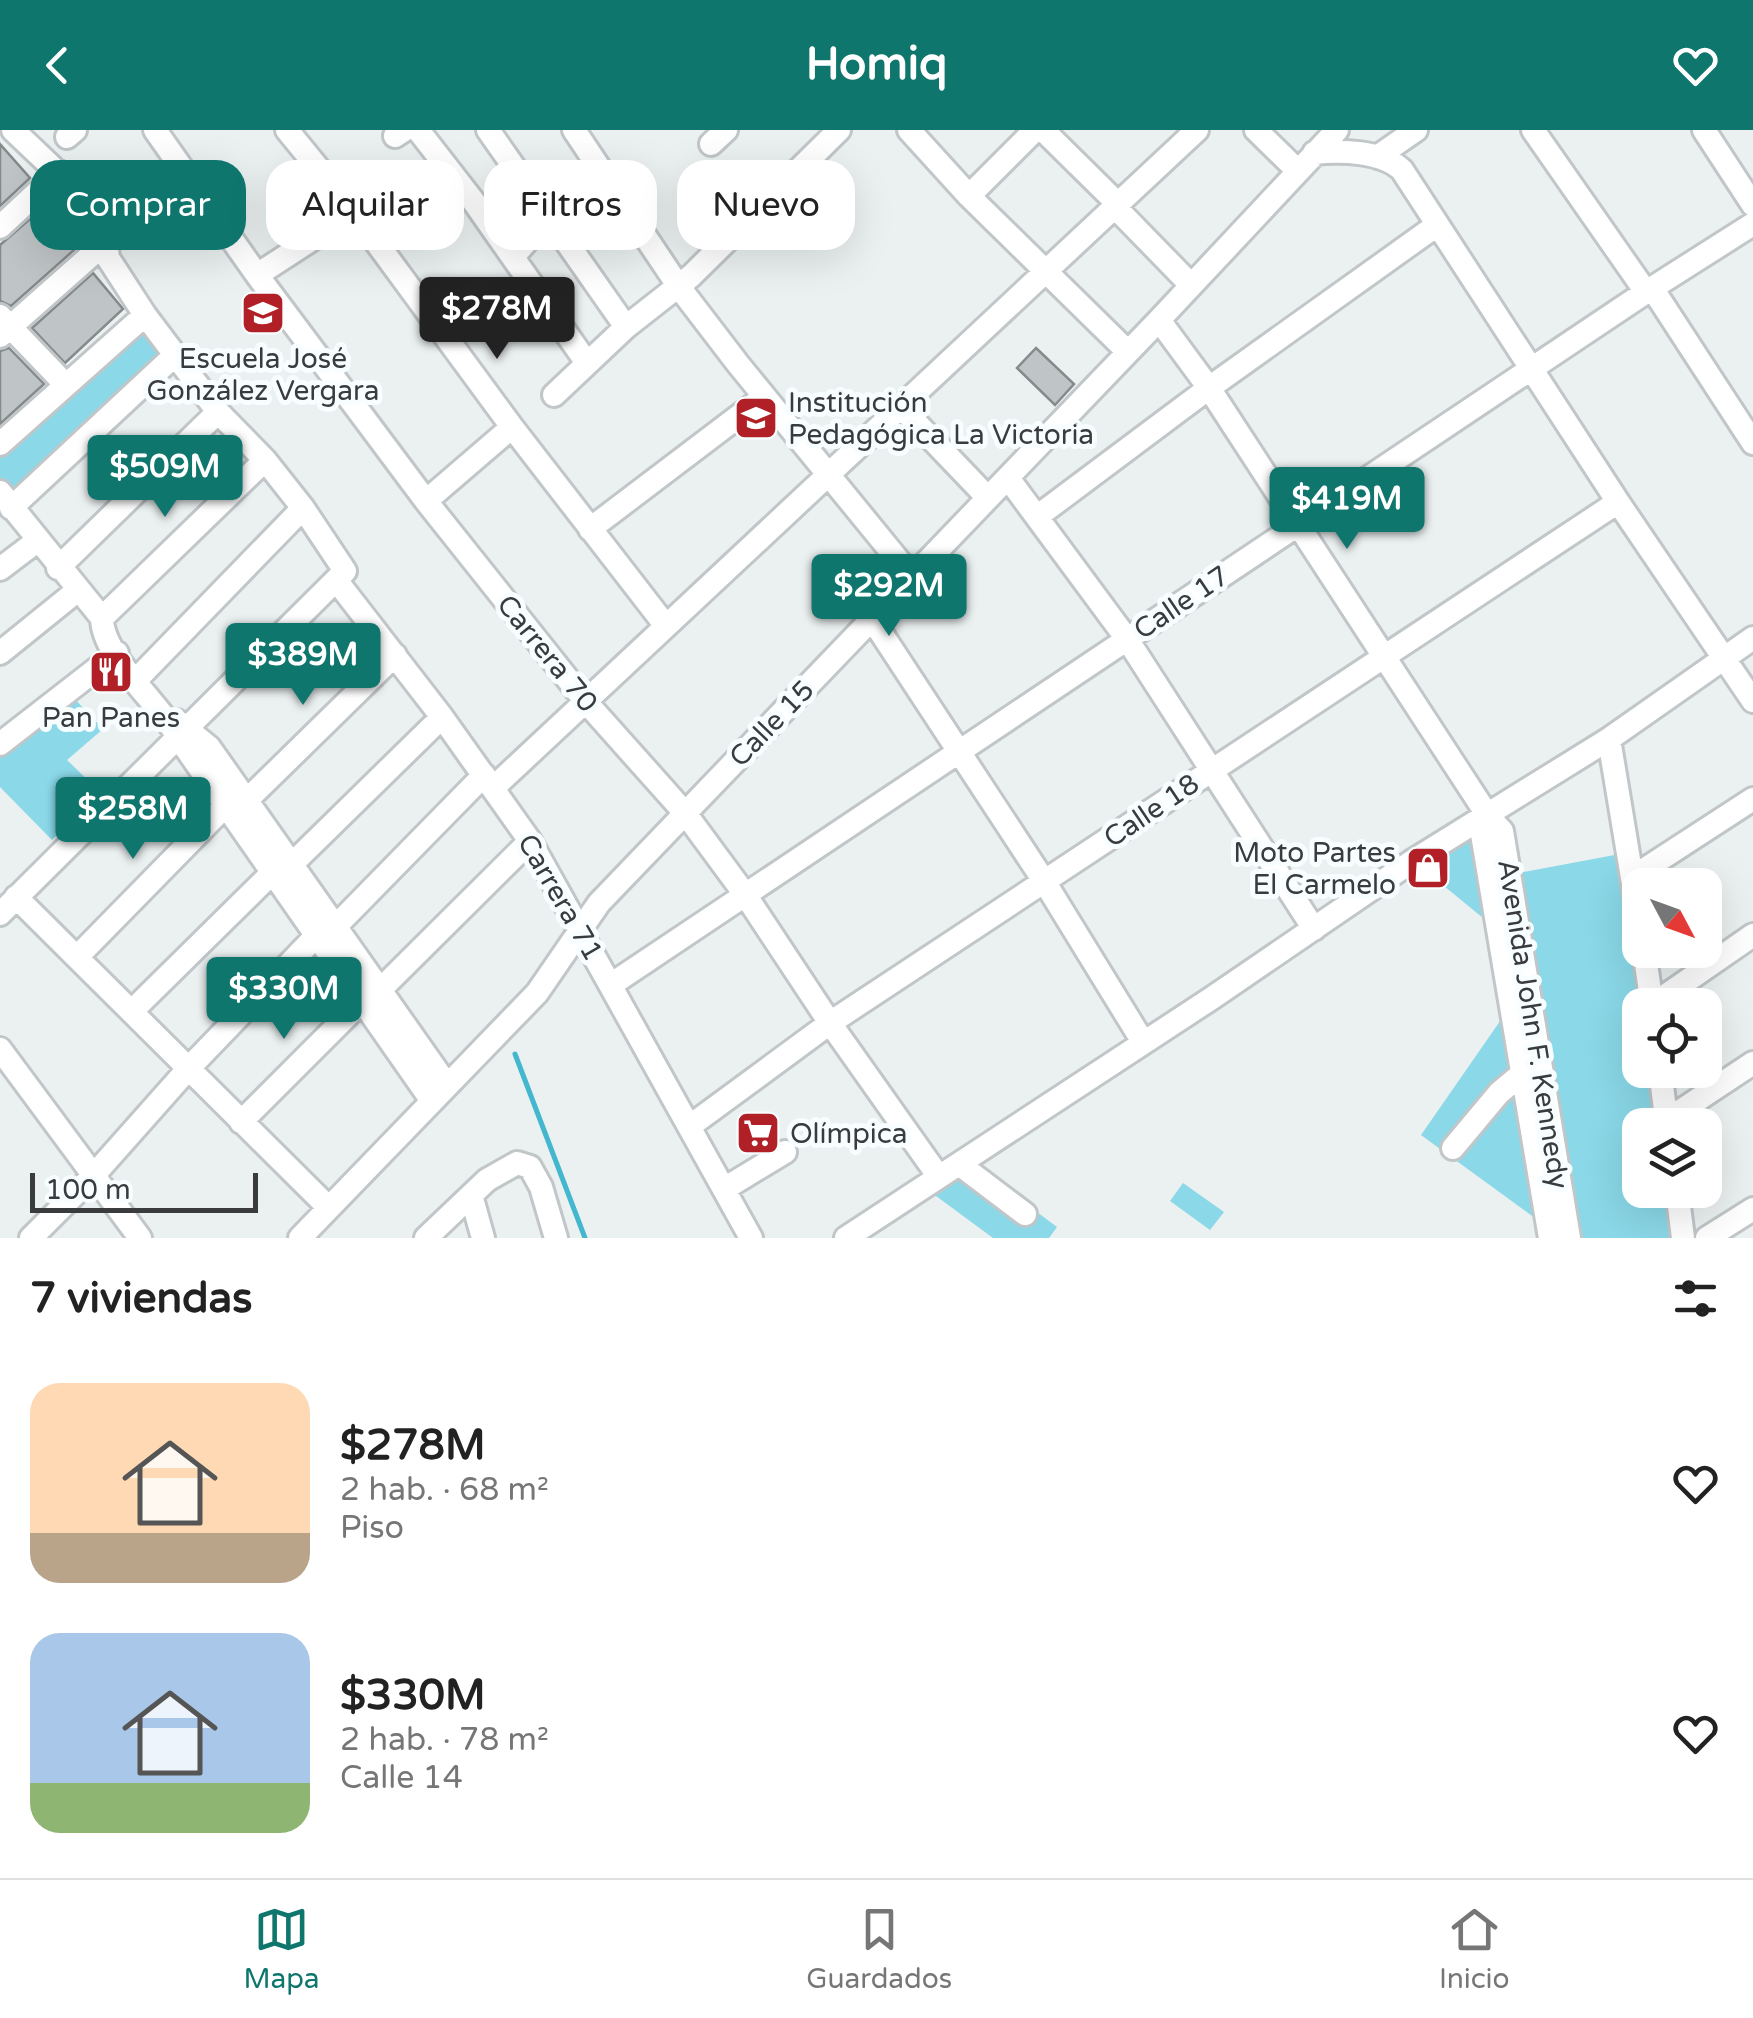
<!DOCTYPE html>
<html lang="es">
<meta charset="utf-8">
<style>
body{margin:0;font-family:"Varela Round",sans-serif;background:#f2f2f2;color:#222;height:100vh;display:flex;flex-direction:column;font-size:38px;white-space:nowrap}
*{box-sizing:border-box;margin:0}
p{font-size:32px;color:#767676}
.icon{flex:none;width:55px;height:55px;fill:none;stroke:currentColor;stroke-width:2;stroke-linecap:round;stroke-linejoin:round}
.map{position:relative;height:1108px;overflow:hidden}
.side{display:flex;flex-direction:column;background:#fff;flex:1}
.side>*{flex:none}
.banner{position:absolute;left:30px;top:30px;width:1000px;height:90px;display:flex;gap:20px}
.needle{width:65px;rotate:131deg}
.tools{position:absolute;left:1622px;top:738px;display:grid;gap:20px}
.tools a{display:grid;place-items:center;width:100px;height:100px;border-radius:20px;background:#fff;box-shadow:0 10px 40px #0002;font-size:50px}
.scale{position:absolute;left:30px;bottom:25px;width:228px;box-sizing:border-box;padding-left:10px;border:5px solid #393b3c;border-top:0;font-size:28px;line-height:35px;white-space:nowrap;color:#393b3c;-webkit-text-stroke:8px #f8feff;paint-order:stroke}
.price{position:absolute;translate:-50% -85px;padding:0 22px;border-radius:10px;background:#0f766e;color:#fff;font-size:32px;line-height:65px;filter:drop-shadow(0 2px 5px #0008)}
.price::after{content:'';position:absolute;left:50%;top:60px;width:30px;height:22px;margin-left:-15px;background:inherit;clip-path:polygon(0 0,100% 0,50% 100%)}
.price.active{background:#222;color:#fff}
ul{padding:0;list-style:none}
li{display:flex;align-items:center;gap:30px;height:250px;padding:0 30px}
li span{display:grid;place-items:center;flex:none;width:280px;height:200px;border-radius:30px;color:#555}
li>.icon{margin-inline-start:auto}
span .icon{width:120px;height:120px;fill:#fffc;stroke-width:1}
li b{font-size:42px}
h2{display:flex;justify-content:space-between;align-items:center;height:120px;padding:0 30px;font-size:42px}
.tag{padding:0 35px;border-radius:30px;background:#fff;box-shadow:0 10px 40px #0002;font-size:35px;line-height:90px}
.tag.active{background:#0f766e;color:#fff}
header{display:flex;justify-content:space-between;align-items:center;height:130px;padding:0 30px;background:#0f766e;color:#fff;font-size:45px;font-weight:700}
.tab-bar{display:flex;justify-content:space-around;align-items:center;height:140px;border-top:2px solid #e0e0e0;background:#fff;font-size:28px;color:#767676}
.tab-bar a{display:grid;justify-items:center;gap:5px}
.tab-bar .active{color:#0f766e}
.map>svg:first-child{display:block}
</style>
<header><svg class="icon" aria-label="back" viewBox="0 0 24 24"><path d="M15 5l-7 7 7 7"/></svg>Homiq<svg class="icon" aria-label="heart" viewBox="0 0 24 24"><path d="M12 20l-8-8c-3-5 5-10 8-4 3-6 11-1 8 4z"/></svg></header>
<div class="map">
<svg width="1753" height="1108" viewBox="0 0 1753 1108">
<rect width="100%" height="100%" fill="#ebf0f1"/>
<!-- green -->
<path fill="#8ad8e8" d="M144 189 168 224 13 367 0 350V318Z
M71 565 103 599 67 630 100 662 52 710 0 657V622Z
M1467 709 1473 711 1488 792 1422 738Z
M1620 724 1641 875 1640 940H1651L1659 995H1640V1060H1666L1672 1108H1579L1518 743Z
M1505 884 1539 1091 1421 1005Z
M975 1036 1057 1097 1049 1108H993L932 1063Z
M1183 1053 1224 1082 1210 1100 1170 1071Z"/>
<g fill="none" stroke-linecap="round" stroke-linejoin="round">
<!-- stream -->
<path stroke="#43b7cd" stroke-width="5" d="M515 924 585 1108"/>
</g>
<!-- building -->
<path fill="#bfc4c6" stroke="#858a8b" stroke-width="2.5" d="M0 14 30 48 0 76Z
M38 82 74 120 11 176 0 171V115Z
M93 143 123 179 65 233 32 198Z
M9 218 44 254 0 294V221Z
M1036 218 1074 254 1055 275 1017 238Z"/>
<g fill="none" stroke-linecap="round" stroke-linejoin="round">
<defs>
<path id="minor" d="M155 0 257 145 426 371 586 572 685 683 744 763 830 893 939 1047
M287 0 354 82 512 297 666 496
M418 0 474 72 587 233
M488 0 626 197
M574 0 679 157 738 234 912 447
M909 0 969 66 1128 222
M1043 0 1118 74
M1256 0 1298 41
M1533 0 1646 162
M1704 0 1753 75
M395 6 404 0
M67 7 75 0
M711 14 726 0
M1314 23C1341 20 1382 21 1402 40L1618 372 1753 571
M1377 27 1416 0
M969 66 1035 0
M1115 77 1191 155
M0 97 59 42
M513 127C540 95 567 66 608 51
M257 145 354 82
M1652 158 1753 313
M0 186 65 254
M1159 190 1209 258 1488 686 1502 701 1569 1108
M0 206 105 113
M554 265 626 197 691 146 839 0
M901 277 988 368
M0 314 145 185
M1008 348 1127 509 1314 799
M0 362 102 488C102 526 159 573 178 607L432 971
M426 371 512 297
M11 378 174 226
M1038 386 1209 258 1437 95
M590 399 764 267
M58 438 218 282
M0 439 37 411
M336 450 442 587 530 711 751 1108
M102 488 265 330
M872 489 1044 751 1143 912
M0 523 78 460
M135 551 303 378
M177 591 209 617 447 955
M1609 609 1640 796
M0 614 117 523
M493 658 1197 0
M247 670 395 525
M1488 686 1482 704 1550 1108
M292 734 442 587
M1633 747 1753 669
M16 767 329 1078
M0 784 345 441 303 378 265 330 218 282 145 185 108 128 104 94 96 79 13 0
M336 796 484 645
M1644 820 1652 875
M77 827 226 675
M612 854 1646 162 1753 94
M381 859 530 711
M1652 875 1753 805
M132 881 273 742
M0 919 140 1108
M1660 940 1667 995
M1667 990 1753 933
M241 992 364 869
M690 996 830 893 1618 372
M1453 1018 1499 963 1524 942
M959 1034 1025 1084
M724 1059 785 1022
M1677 1060 1683 1108
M471 1065 483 1108
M31 1108 93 1046 188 939 318 804
M300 1108 537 863 599 773 1159 190 1337 0
M426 1108 487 1050 517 1033 530 1037 541 1057 556 1108
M846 1108 1212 868 1411 732 1609 609 1753 508
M1707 1108 1753 1079"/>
</defs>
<!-- minor casing -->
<use href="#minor" stroke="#c1c6c8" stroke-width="28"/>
<!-- minor -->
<use href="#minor" stroke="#fff" stroke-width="22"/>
</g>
<!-- icons -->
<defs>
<symbol id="school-square" viewBox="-11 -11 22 22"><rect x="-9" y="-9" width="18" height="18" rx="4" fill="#b12026" stroke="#f8feff"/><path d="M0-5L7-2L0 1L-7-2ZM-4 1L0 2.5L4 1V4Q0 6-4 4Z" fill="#fff"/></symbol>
<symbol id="restaurant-square" viewBox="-11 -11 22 22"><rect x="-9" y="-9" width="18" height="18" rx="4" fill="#b12026" stroke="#f8feff"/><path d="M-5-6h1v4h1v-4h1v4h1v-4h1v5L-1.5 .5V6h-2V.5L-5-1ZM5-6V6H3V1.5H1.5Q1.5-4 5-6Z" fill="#fff"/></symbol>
<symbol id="shop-square" viewBox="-11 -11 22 22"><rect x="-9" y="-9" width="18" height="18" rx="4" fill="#b12026" stroke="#f8feff"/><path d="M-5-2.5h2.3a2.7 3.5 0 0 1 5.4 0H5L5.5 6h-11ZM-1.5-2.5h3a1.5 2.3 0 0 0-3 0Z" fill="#fff"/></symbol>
<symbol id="supermarket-square" viewBox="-11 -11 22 22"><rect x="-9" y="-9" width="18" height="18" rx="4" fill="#b12026" stroke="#f8feff"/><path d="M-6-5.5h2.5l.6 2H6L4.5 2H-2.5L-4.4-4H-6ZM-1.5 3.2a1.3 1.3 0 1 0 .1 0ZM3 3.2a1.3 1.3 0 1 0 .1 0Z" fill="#fff"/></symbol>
</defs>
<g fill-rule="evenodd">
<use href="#school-square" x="238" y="158" width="50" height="50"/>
<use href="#school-square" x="731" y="263" width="50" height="50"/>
<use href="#restaurant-square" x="86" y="517" width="50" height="50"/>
<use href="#shop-square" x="1403" y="713" width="50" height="50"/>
<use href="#supermarket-square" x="733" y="978" width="50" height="50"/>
</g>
<g text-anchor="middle" stroke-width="10" stroke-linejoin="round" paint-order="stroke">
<!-- poi labels -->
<g font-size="28" fill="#393b3c" stroke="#f8feff">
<text x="263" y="238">Escuela José<tspan x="263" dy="32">González Vergara</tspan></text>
<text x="788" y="282" text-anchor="start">Institución<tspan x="788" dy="32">Pedagógica La Victoria</tspan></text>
<text x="111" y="597">Pan Panes</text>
<text x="1396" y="732" text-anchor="end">Moto Partes<tspan x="1396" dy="32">El Carmelo</tspan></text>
<text x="790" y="1013" text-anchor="start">Olímpica</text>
</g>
<!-- street labels -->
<g font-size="28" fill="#393b3c" stroke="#f8feff">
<text transform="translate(1181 472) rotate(-34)" y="10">Calle 17</text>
<text transform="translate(548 523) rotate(51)" y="10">Carrera 70</text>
<text transform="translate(771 593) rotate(-46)" y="10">Calle 15</text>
<text transform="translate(1151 680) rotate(-34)" y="10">Calle 18</text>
<text transform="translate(561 767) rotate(60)" y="10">Carrera 71</text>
<text transform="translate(1534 894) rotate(81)" y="10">Avenida John F. Kennedy</text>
</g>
</g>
</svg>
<div class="tools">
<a><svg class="needle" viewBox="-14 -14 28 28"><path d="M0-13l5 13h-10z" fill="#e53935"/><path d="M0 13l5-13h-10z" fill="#767676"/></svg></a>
<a><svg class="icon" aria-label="locate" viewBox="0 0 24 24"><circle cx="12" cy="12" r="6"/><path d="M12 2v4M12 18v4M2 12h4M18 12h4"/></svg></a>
<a><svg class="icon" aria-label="layers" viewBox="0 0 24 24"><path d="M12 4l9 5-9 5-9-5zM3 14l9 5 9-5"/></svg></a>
</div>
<div class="scale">100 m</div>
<b class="price active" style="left:497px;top:232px">$278M</b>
<b class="price" style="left:165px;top:390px">$509M</b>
<b class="price" style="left:1347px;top:422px">$419M</b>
<b class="price" style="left:889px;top:509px">$292M</b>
<b class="price" style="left:303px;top:578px">$389M</b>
<b class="price" style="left:133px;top:732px">$258M</b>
<b class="price" style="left:284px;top:912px">$330M</b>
<div class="banner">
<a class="tag active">Comprar</a>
<a class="tag">Alquilar</a>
<a class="tag">Filtros</a>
<a class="tag">Nuevo</a>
</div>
</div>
<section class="side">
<h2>7 viviendas<svg class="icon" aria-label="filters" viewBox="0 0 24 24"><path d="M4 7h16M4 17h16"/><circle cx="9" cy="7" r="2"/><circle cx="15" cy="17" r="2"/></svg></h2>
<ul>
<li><span style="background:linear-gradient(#ffd9b3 75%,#b9a48a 0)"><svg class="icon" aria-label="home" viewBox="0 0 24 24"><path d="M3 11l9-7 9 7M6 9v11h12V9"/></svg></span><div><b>$278M</b><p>2 hab. · 68 m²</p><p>Piso</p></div><svg class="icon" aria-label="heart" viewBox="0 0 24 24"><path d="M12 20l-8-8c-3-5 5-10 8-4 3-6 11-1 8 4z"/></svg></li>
<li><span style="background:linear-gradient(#a9c7e8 75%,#8fb573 0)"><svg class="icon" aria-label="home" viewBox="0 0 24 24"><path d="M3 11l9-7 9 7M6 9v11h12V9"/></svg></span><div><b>$330M</b><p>2 hab. · 78 m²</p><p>Calle 14</p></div><svg class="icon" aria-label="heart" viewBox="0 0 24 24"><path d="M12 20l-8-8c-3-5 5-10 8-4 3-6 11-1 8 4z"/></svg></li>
</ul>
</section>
<nav class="tab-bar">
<a class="active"><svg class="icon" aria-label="map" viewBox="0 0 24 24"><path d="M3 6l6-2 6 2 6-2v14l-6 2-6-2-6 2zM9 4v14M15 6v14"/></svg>Mapa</a>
<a><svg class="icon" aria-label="saved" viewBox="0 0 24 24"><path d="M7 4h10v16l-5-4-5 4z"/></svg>Guardados</a>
<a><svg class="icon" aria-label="home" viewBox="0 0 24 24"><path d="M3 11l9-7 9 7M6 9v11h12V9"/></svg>Inicio</a>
</nav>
